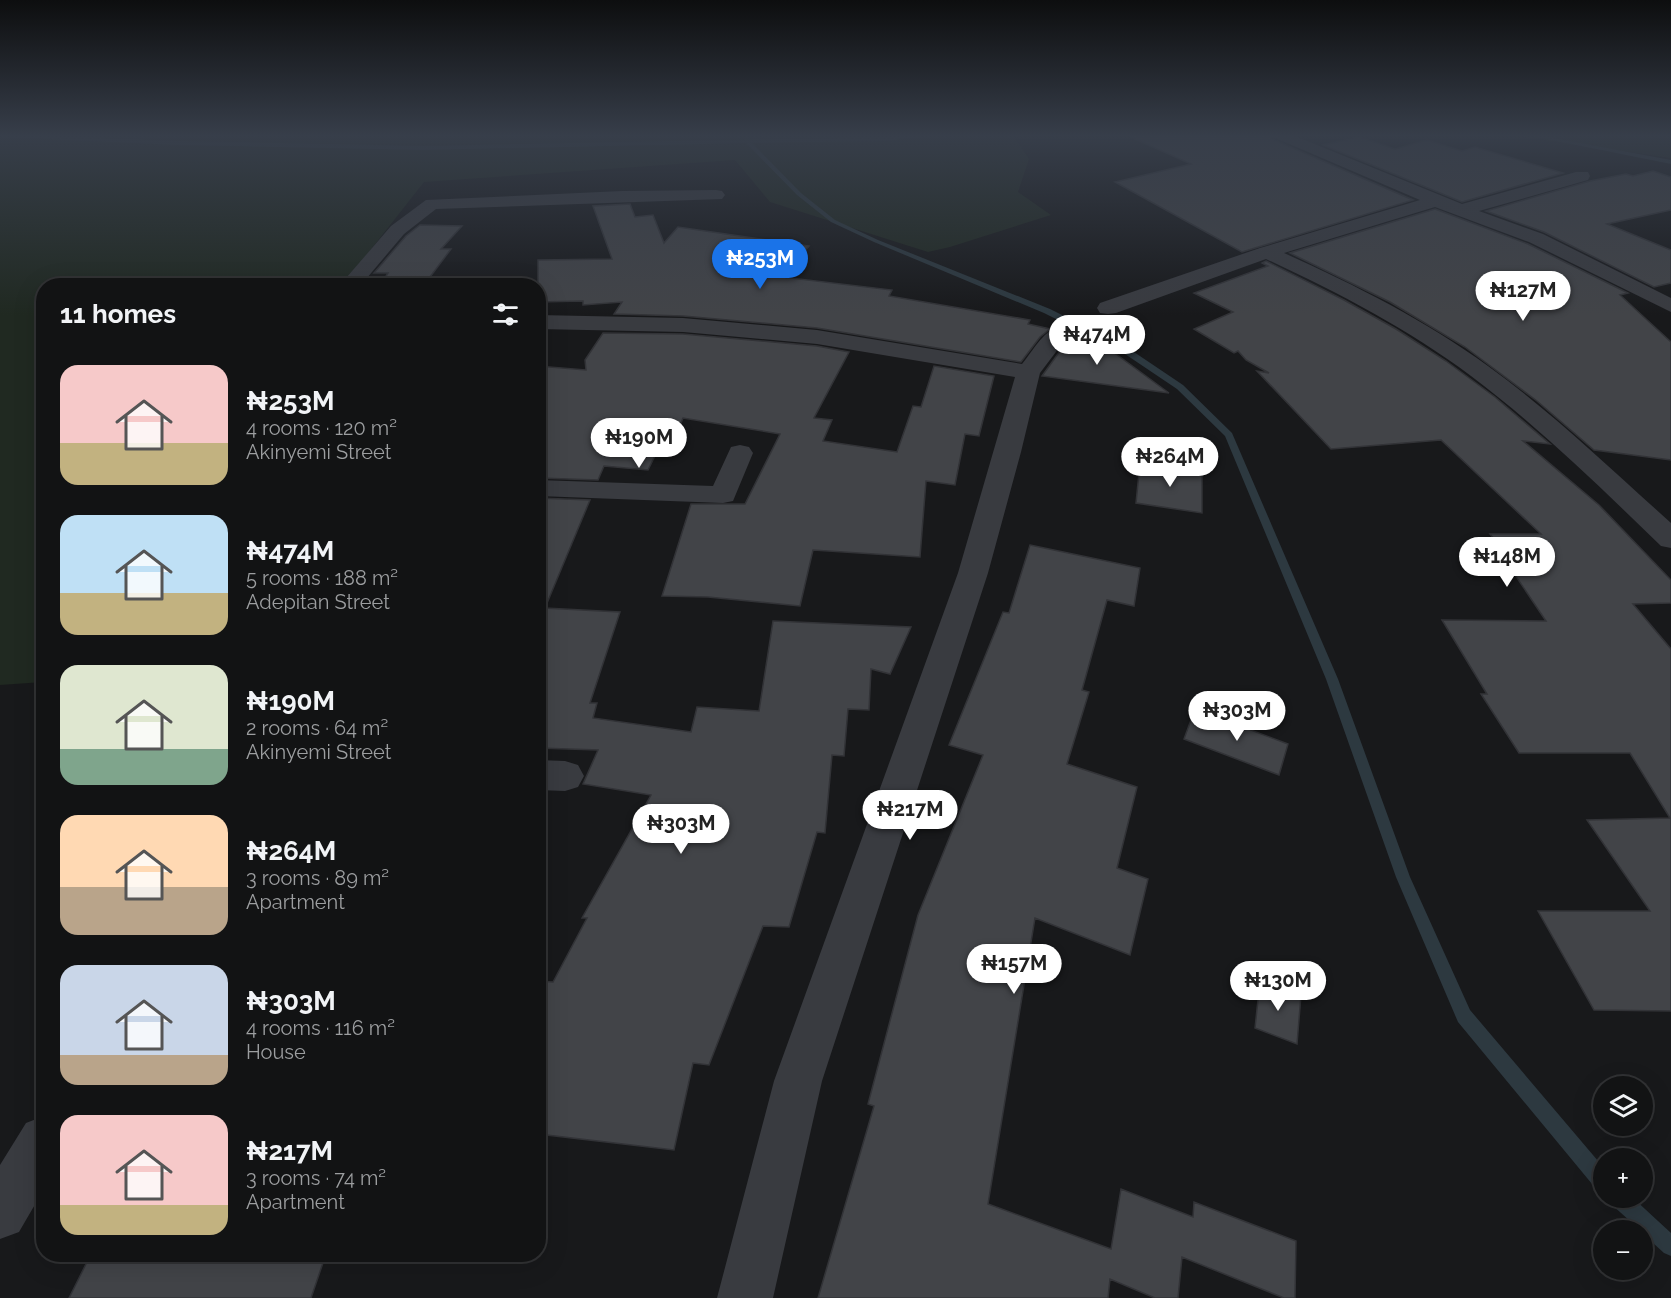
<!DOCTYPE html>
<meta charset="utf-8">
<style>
body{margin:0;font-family:Raleway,sans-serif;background:#1b1c1d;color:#f1f3f6;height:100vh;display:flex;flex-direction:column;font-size:22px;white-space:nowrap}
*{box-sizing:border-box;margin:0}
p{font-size:20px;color:#9c9ea0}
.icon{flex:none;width:33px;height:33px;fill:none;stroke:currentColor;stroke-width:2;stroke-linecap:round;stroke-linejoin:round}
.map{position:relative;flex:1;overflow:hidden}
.details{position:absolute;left:36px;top:278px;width:510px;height:984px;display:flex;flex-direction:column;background:#121314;border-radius:24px;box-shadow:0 6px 24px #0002,0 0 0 2px #313234}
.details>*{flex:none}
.controls{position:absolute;left:1593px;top:1076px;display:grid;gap:12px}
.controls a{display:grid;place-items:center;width:60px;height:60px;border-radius:50%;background:#121314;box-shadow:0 6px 24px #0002,0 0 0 2px #313234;font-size:30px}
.price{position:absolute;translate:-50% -51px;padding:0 14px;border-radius:21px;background:#fff;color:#222;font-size:20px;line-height:39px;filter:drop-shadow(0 2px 3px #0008)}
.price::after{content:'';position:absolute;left:50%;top:36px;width:18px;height:14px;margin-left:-9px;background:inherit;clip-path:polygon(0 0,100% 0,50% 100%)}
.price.selected{background:#1a73e8;color:#fff}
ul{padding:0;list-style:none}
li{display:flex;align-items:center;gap:18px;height:150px;padding:0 24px}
li span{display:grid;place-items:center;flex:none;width:168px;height:120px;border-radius:18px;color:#555}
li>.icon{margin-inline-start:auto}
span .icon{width:72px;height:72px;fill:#fffc;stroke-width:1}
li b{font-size:26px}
h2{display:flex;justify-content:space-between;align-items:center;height:72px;padding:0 24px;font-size:26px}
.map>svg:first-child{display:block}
</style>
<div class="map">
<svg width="1671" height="1298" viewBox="0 0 1671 1298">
<rect width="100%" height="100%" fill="#18191b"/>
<!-- green -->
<path fill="#202921" d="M0 134H1012L1029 159 1018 192 1051 215 950 247 928 252 770 202 735 160 424 182 343 285H44L43 682 0 685Z
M1503 134H1671V158Z"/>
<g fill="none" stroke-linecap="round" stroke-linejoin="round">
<!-- stream -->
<path fill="#2d3940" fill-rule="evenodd" d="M0 134 179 141 423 146 885 137 930 134 927 136 885 141 752 143 801 193 835 220 878 240 1050 309 1128 348 1183 385 1232 433 1338 679 1410 877 1470 1010 1604 1168V1192L1597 1190 1458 1022 1396 877 1326 679 1225 436 1177 389 1122 352 1044 313 874 242 831 222 797 195 746 143 423 150 179 145 0 137Z
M1522 134H1532L1671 160V164Z
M1609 1197H1632L1671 1233V1256L1664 1253 1642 1233V1230H1640L1611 1204Z"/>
</g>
<!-- building -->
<path fill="#424448" stroke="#323337" stroke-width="1.5" d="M1124 134H1268L1272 139 1413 200 1242 252 1115 182 1191 164Z
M1359 137 1395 149 1427 140 1462 151 1475 147 1563 173 1462 202 1323 145Z
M1653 171 1671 177V210L1607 224 1671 250V283L1654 287 1544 232 1486 211 1590 181 1626 174 1633 176Z
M630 204 635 217 653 215 664 243 678 227 809 246 782 277 892 290 889 296 1030 320 1028 324 1050 329 1040 337 1021 362 817 328 683 316 614 314 622 302 583 305V301L538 302V260L612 259 593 206Z
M1435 209 1528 244 1628 293 1620 295 1671 342V460L1594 450 1537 401 1465 347 1390 302 1290 253Z
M420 225 462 226 441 249H451L427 281 382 283 388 273H374L406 236Z
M1266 261 1344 300 1396 329 1446 361 1495 397 1550 444 1523 441 1599 505 1671 580V603L1633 604 1671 649V1011L1594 1010 1538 911H1650L1587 820 1670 818 1630 753H1519L1481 694H1487L1442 620 1546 621 1507 563H1513L1490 534H1541L1441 440 1331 449 1257 371 1269 373 1246 360 1238 351 1234 353 1194 329 1233 312 1194 293 1268 266 1262 263Z
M603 333 683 334 817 346 849 352 814 418 832 420 823 441 897 452 913 406 921 407 934 366 994 376 979 436 965 434 955 485 926 481 920 557 813 550 800 606 708 597 662 596 691 504H745L780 434 683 418 681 423H671L648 470 604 466 598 480 538 478V366L586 370 585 360Z
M1073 333 1094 338 1169 393 1042 376Z
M1140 463 1202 472V513L1136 503Z
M538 498 590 500 545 608 620 612 590 703H597L593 718 691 732 697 707 759 711 773 621 911 627 890 674 871 669 869 710 848 709 844 756 832 755 825 833 817 832 789 927 763 926 709 1065 693 1063 674 1150 538 1134V981L553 982 587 918H582L651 795 583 784 598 750 538 748Z
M1030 545 1140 568 1134 606 1107 600 1082 690 1089 692 1067 764 1137 787 1117 868 1148 879 1130 955 1035 918 988 1204 1111 1249 1121 1189 1193 1217 1194 1202 1296 1241 1295 1298H1284L1182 1257 1178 1298H1155L1110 1279 1108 1298H818L874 1106 868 1104 918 915 983 755 949 745 1003 612 1009 613Z
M1195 709 1288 744 1279 775 1184 739Z
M1260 981 1301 995 1297 1044 1255 1028Z
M91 1254H326L311 1298H69Z"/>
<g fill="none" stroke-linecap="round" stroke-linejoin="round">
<!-- street -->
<path fill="#393b40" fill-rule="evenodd" d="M1270 134H1290L1462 204 1576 172H1588L1590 176 1588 180 1479 211 1543 234 1671 298V312L1529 242 1435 207 1284 253C1355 285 1425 320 1488 366 1553 413 1611 469 1671 523V548L1661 546C1600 487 1539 427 1471 376 1408 329 1337 292 1266 259L1116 313 1108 314 1100 313 1097 308 1100 303 1260 248 1420 200 1273 137Z
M716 190 722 191 725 195 722 199 436 209 404 234 361 285H340L391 226 426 200 622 191Z
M538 315 683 318 817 330 1022 364C1034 350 1047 322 1068 327L1071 332 1040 373 1021 452 988 573 822 1081 773 1298H717L774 1081 958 573 1015 377 817 344 683 332 538 329Z
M740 445 749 447 753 453 733 501 723 503 538 496V480L713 486 731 447Z
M538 760 565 761 578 765 584 776 578 787 565 791 538 790Z
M44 1116V1189L19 1232 0 1239V1165L26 1123Z"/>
</g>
<!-- sky -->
<linearGradient id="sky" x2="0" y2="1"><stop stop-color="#0d0e0f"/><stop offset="0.43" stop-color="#373e4a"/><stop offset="1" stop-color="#373e4a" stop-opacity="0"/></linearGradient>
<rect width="1671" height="315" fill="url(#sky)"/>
</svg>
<div class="controls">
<a><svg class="icon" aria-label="layers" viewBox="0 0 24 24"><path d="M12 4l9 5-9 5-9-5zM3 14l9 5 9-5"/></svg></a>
<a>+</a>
<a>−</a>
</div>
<b class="price selected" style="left:760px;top:290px">₦253M</b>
<b class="price" style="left:1523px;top:322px">₦127M</b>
<b class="price" style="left:1097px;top:366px">₦474M</b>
<b class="price" style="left:639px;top:469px">₦190M</b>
<b class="price" style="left:1170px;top:488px">₦264M</b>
<b class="price" style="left:1507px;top:588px">₦148M</b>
<b class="price" style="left:1237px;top:742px">₦303M</b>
<b class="price" style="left:910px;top:841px">₦217M</b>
<b class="price" style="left:681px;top:855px">₦303M</b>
<b class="price" style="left:1014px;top:995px">₦157M</b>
<b class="price" style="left:1278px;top:1012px">₦130M</b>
<section class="details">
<h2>11 homes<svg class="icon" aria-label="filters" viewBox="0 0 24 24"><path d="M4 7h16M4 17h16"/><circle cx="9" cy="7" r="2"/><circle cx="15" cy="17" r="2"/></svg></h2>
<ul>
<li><span style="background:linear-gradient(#f6c9c9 65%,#c2b280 0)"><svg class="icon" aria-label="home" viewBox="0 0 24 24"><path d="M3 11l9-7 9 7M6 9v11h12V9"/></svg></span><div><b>₦253M</b><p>4 rooms · 120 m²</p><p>Akinyemi Street</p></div></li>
<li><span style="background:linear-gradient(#bfe0f5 65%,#c2b280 0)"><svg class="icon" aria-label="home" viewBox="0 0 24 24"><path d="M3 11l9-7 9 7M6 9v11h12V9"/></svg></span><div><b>₦474M</b><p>5 rooms · 188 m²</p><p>Adepitan Street</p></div></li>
<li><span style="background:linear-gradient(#dfe7d0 70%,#7fa58c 0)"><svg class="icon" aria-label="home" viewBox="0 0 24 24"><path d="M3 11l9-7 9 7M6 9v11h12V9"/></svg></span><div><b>₦190M</b><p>2 rooms · 64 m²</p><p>Akinyemi Street</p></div></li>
<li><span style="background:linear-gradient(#ffd9b3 60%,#b9a48a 0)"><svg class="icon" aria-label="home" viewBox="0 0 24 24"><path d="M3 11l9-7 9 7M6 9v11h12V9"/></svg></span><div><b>₦264M</b><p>3 rooms · 89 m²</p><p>Apartment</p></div></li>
<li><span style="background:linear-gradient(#c9d6e8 75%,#b9a48a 0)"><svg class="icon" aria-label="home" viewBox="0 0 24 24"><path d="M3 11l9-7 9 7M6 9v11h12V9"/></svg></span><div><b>₦303M</b><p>4 rooms · 116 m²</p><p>House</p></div></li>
<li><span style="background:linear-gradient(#f6c9c9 75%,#c2b280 0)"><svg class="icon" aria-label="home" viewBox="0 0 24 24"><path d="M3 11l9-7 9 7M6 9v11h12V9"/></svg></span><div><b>₦217M</b><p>3 rooms · 74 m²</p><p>Apartment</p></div></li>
</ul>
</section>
</div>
